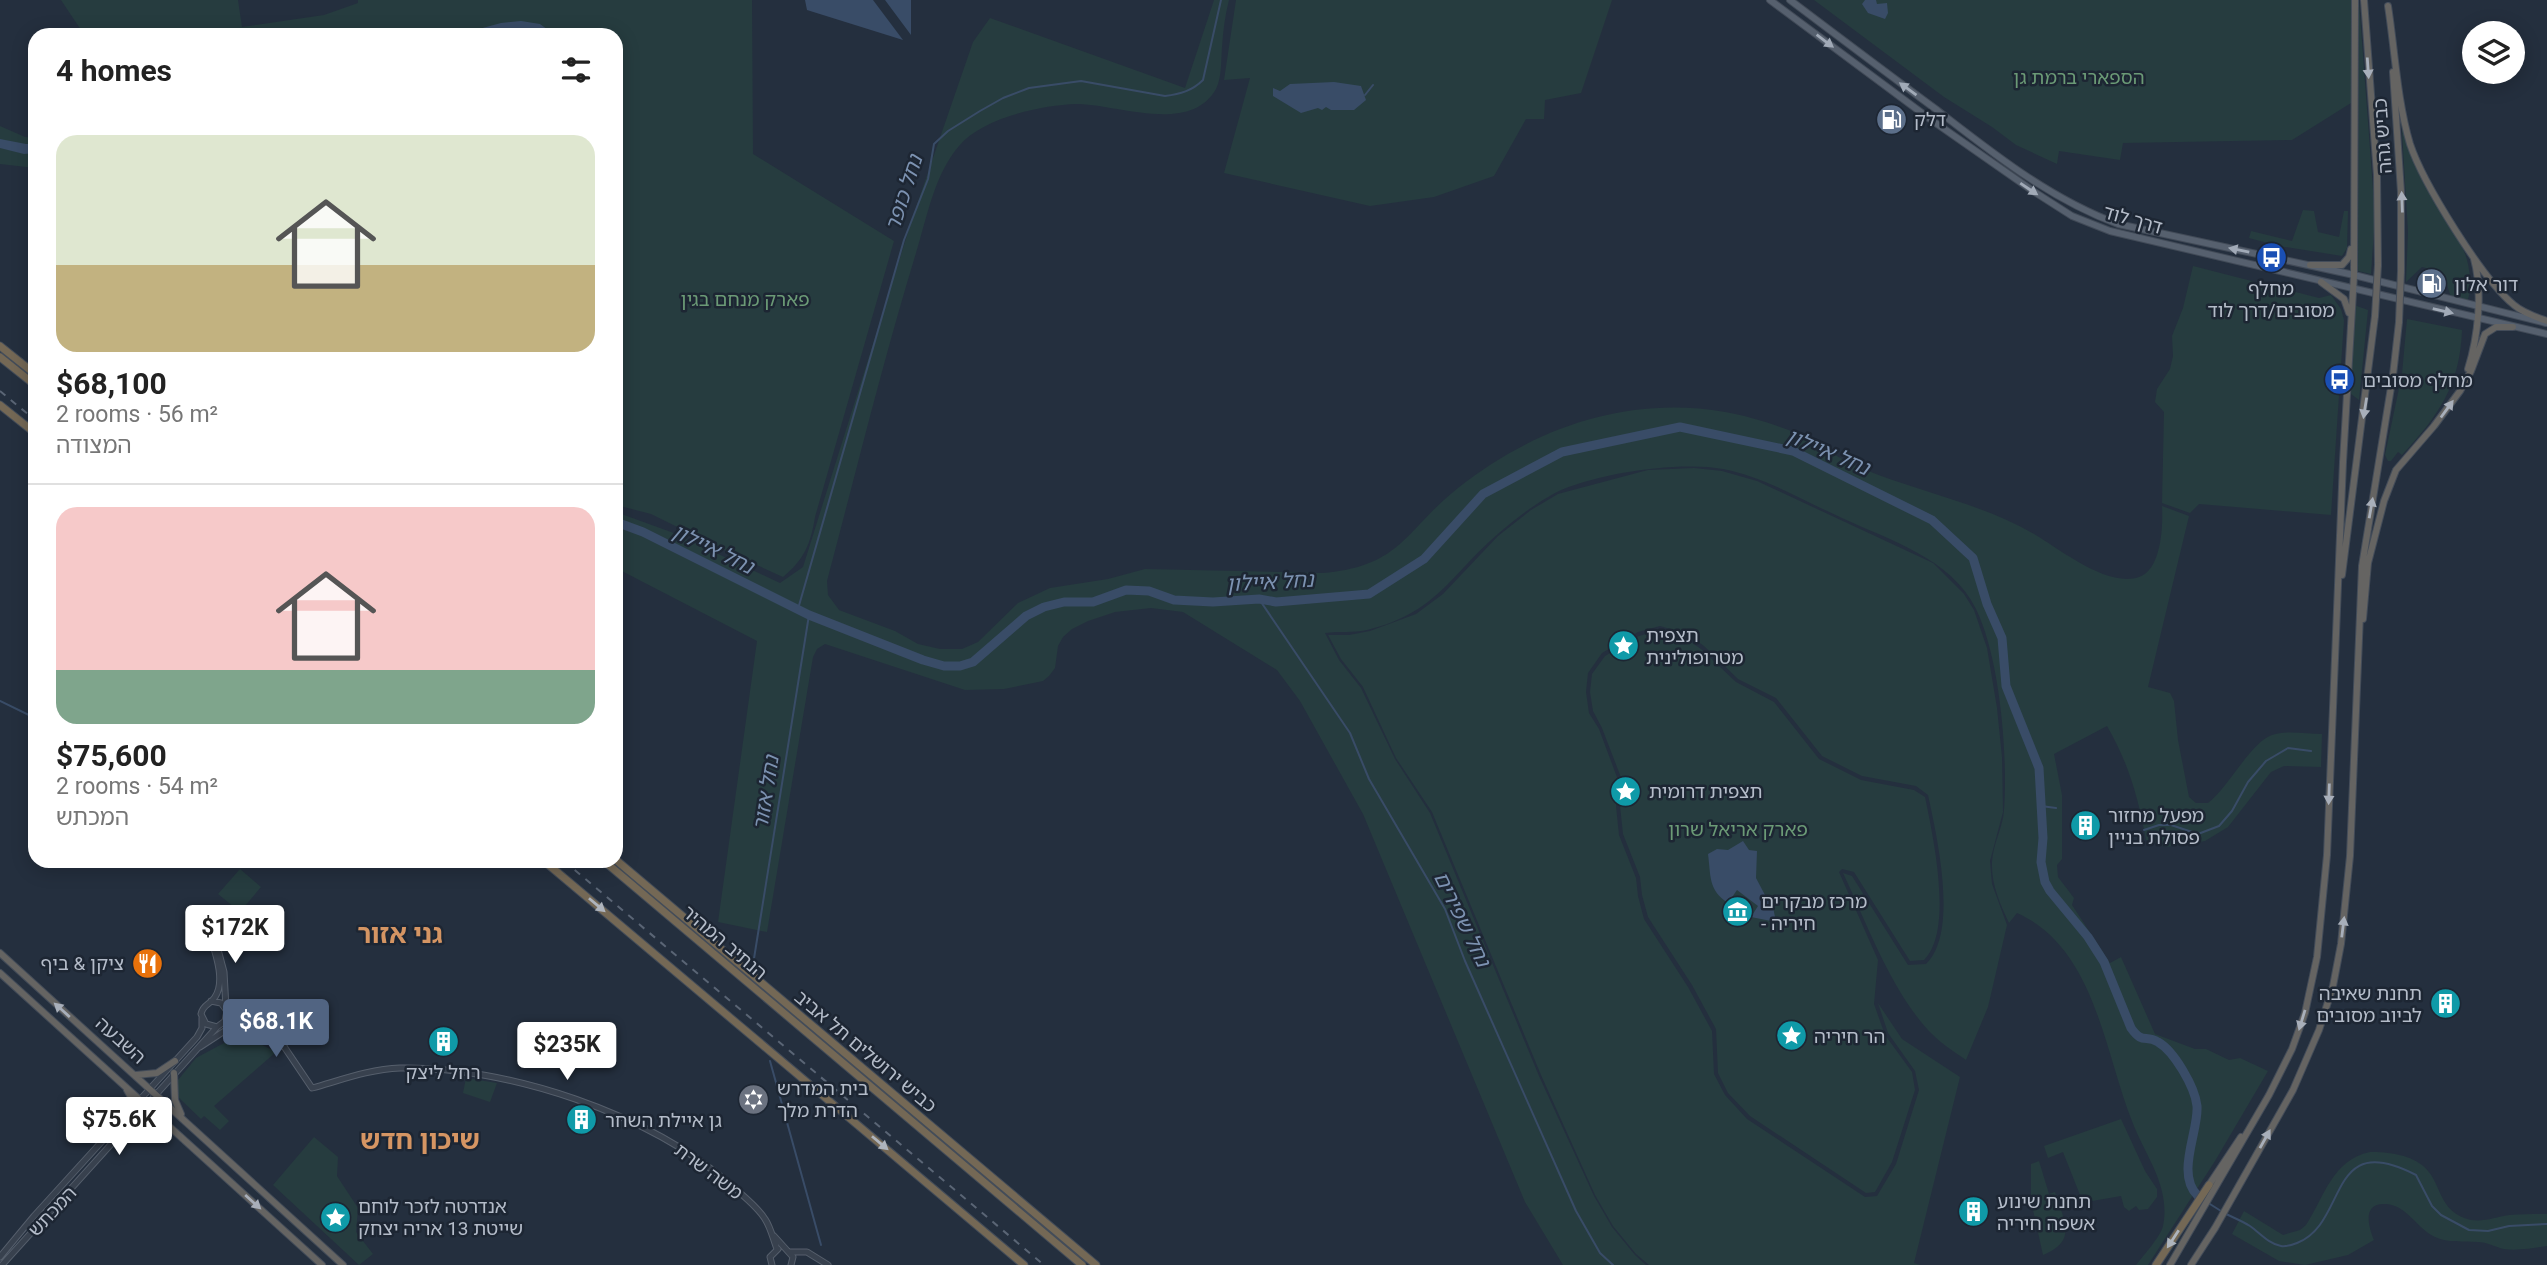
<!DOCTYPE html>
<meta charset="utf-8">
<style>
body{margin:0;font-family:Roboto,"Noto Sans Hebrew",sans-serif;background:#f2f2f2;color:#222;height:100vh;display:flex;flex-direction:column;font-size:26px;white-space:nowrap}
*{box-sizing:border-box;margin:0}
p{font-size:23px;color:#767676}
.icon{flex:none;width:38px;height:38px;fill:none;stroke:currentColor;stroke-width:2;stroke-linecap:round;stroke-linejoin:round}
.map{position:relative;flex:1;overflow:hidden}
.details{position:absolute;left:28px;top:28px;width:595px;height:840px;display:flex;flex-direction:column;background:#fff;border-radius:21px;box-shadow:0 4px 18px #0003}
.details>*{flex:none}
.controls{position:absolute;left:2462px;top:21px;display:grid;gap:14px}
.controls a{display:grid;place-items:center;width:63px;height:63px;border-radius:50%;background:#fff;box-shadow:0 4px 18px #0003;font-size:35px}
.price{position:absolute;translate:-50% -60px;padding:0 16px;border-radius:7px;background:#fff;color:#222;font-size:23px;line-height:46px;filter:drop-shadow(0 2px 4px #0008)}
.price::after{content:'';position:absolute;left:50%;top:42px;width:21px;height:16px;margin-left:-10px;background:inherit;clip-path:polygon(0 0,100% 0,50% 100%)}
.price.active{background:#516482;color:#fff}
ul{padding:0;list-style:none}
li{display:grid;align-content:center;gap:14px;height:371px;padding:0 28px}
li+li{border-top:2px solid #e0e0e0}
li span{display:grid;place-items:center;height:217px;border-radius:21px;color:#555}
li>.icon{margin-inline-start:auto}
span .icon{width:126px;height:126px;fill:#fffc;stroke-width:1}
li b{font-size:30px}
h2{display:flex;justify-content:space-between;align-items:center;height:84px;padding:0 28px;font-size:30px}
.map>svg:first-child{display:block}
</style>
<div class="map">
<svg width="2547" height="1265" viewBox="0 0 2547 1265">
<rect width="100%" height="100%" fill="#242f3e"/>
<!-- green -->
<path fill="#263c3f" d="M61 0H238L242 27 324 15 358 3V0H752L753 154 894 241 815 517C811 543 804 560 783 577L726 551 651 514 616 505V35H79L81 30Z
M1214 0H1229C1225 16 1223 31 1222 47 1221 60 1222 77 1216 89 1190 135 1117 104 1076 104 1042 105 982 118 959 146 934 175 927 218 916 253 883 361 856 472 827 581L828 595 839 610 895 631 918 644 940 649H962L978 642 1018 603 1050 588 1108 579 1145 569 1323 573C1402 566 1404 531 1458 488 1534 428 1627 395 1725 412 1748 416 1774 424 1796 433 1818 443 1838 459 1861 468 1918 492 1981 503 2034 534 2061 550 2108 588 2139 577 2162 569 2163 525 2162 506L2189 516 2148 687 2170 693 2174 701 2178 740 2189 797 2196 803H2208C2228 788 2251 742 2272 735 2286 730 2307 734 2322 734L2321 767 2284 766 2271 772 2228 827 2205 841 2166 847 2146 840C2138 797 2129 764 2107 726L2054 754 2062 795V859L2057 865 2058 877 2074 898 2072 905 2110 963 2121 957 2155 1034 2195 1049H2206L2229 1060 2240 1058 2268 1071 2215 1161 2148 1265H2136C2143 1256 2161 1236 2163 1226 2171 1186 2145 1156 2132 1121 2104 1051 2095 948 2017 913L2009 923C2000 904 1991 884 1992 862 1993 844 2003 827 2004 810 2008 755 2000 658 1976 609 1951 558 1889 540 1842 518 1804 501 1765 477 1723 469 1680 461 1595 473 1555 493 1535 504 1516 518 1499 533 1450 575 1437 613 1367 630 1353 633 1339 631 1325 633L1339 660 1361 688 1395 759 1430 813 1539 1076 1594 1196 1612 1227 1635 1255 1646 1265H1563L1525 1202 1363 814 1300 701 1277 670 1183 612 1151 608 1115 612 1088 621 1072 629 1063 637 1058 646 1055 668 1049 676 1043 681 1004 689 965 690 825 644 817 649 813 657 767 932 718 922 757 641 616 568V512L671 532 780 583 803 567 914 213 973 42 990 18 1185 88Z
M1236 0H1612L1581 93 1545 100 1544 119H1526L1494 176 1434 197 1370 206 1224 173 1250 78 1224 80Z
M1814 0H2354L2351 103 2292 140 2123 143 2120 160 2059 151 2057 164 2016 145 1992 127 1944 97Z
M2359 2 2375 216 2371 274 2358 271Z
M2401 115C2405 141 2416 168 2429 192 2445 224 2468 240 2470 279 2470 287 2471 293 2467 301L2451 297 2445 279 2438 271 2422 267 2406 282 2408 232Z
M0 126 25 137 35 138V168L0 164Z
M2303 210 2314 211 2318 232 2339 237 2344 211H2348L2347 248 2342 256 2279 246 2249 238 2251 231 2292 241Z
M2193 266 2319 298 2331 295 2341 309 2344 320 2331 515 2199 504 2190 513 2162 503 2164 412 2155 402 2157 389 2170 369 2173 356 2172 336 2183 308Z
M2354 305 2368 310 2359 400 2351 394Z
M2407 319 2462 330C2460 386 2438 416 2402 455L2398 452 2391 461H2388L2385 455 2402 374Z
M1694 468 1722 471 1757 481 1933 563 1964 594 1974 610 1987 648 1997 708 2002 757 2003 812 1990 861 1992 884 2007 925 1988 1007 1966 1060C1953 1051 1939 1042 1928 1030 1890 988 1867 924 1843 873L1852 876 1908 965 1926 964C1959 932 1937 837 1928 795L1916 786 1862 776 1822 756 1776 698 1738 679 1704 646 1687 634 1660 626 1638 632 1602 653 1588 673 1586 692 1589 713 1599 729 1621 788 1616 806 1619 835 1636 878 1638 896 1644 919 1688 987 1712 1031 1714 1074 1725 1095 1747 1119 1865 1197 1877 1196 1896 1164 1919 1090 1915 1071 1888 1033 1878 1003 1902 1039 1960 1077 1914 1263 1920 1265H1649L1636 1254 1613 1226 1595 1195 1541 1075 1432 812 1396 758 1363 687 1341 659 1328 635H1349L1370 631 1416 614 1443 594 1498 536 1531 510 1558 494 1648 470Z
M1660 630 1685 638 1701 649 1736 682 1774 702 1819 759 1861 780 1914 790 1925 797C1933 836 1954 931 1924 960L1910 961 1854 872 1842 869 1839 872 1878 960 1874 1004 1885 1035 1912 1072 1915 1090 1892 1162 1875 1192 1866 1193 1750 1116 1728 1093 1718 1073 1716 1029 1692 985 1648 917 1642 895 1640 877 1623 834 1620 806 1625 788 1602 728 1593 711 1590 692 1592 674 1605 656 1639 636Z
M240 869 261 887 240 912 218 894Z
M279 1000 315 1025C296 1029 273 1032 256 1023Z
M241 1034 276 1052 214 1106 229 1121 220 1130 204 1116 201 1119 177 1096 178 1080 196 1058Z
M466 1078 497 1083 490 1102 463 1093Z
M2121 1119 2145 1171 2157 1189V1197L2148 1209 2139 1210 2136 1206 2129 1211 2124 1207 2121 1196 2075 1204 2073 1196 2080 1195 2063 1152 2048 1158 2044 1146Z
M314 1137 338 1157 337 1176 358 1208 356 1232 373 1254 359 1265 273 1185Z
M2370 1152C2388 1152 2407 1154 2422 1165 2443 1181 2436 1212 2471 1220 2485 1222 2496 1217 2509 1215 2521 1214 2534 1214 2547 1214V1246C2534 1248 2517 1251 2504 1249 2495 1247 2487 1242 2478 1242 2463 1241 2448 1243 2435 1237 2417 1229 2407 1205 2386 1204 2362 1202 2368 1226 2374 1240L2348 1255 2305 1265 2279 1261 2232 1234 2244 1211 2283 1235 2300 1230 2306 1225C2325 1196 2332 1160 2370 1152Z
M2039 1161 2049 1194 2055 1192C2064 1221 2078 1241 2043 1255L2031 1201V1164Z"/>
<!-- water -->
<path fill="#394c67" d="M805 0H873L903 40 807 10Z
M885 0H911V35Z
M1865 0H1876L1877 4 1887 3 1888 13 1885 19 1868 13 1862 4Z
M521 21 540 24 555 35H457L501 23Z
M1334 82 1361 86 1366 100 1354 110H1331L1326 107 1322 110 1318 108 1301 113 1273 96V88L1280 91 1290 84Z
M0 139 26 144H35V153L24 154 0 148Z
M1743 841 1749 850 1757 851 1756 878 1765 895 1771 897 1776 922 1751 917 1758 906 1737 890 1728 903C1708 890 1711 876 1708 854L1717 849 1728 850Z"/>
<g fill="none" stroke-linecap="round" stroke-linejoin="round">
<!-- stream -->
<path stroke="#394c67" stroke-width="2" d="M1365 95 1373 85
M1259 599 1350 733 1369 779 1445 909 1465 961 1576 1211 1600 1253 1613 1265
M798 609 904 240 928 179 934 144 948 131 980 111 1003 98 1029 88 1081 81 1165 96C1180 94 1192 91 1203 80L1221 0
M0 701 35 718
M2041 806 2056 808
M2144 830 2159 825H2171L2198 834 2219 826 2232 811 2248 782 2266 761 2288 748 2311 751
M752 971 809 615
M770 1061 821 1245
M2202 1199 2221 1211
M2226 1214C2234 1218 2242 1221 2250 1226 2260 1233 2269 1244 2281 1246 2287 1247 2292 1245 2297 1243 2349 1223 2326 1128 2416 1175L2432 1206 2441 1215 2469 1230 2488 1231 2509 1226 2547 1224"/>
<!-- river -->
<path stroke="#394c67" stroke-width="9" d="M616 522 643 532 809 615 923 660 944 666H960L973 662 1026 616 1044 607 1064 602H1093L1126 590 1149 591 1174 600 1213 602 1259 599 1276 602 1369 594 1424 559 1483 494 1562 452 1680 427 1793 451 1932 520 1973 558 1987 604 2002 638 2006 686 2039 768 2043 838 2041 862 2045 882 2050 891 2088 937 2104 962 2131 1028C2143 1045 2145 1034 2158 1042 2174 1051 2195 1087 2197 1106 2199 1131 2175 1174 2198 1196"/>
<defs>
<path id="tertiary" d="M203.5 924a4.5 4.5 0 1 1 9 0a4.5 4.5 0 1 1-9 0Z
M212 927 224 972 226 1008
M208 929C213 947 227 979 215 997 210 1005 203 1004 201 1014L206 1024 217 1027 225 1021 227 1011 221 1003 211 1001
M227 1011 263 1031 273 1033
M224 1023 240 1024 273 1043
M271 1038a8 8 0 1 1 16 0a8 8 0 1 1-16 0Z
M283 1045 312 1088C341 1080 370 1069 400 1068 508 1066 650 1114 731 1185 743 1196 757 1206 765 1219 771 1228 773 1239 777 1249
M200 1047 226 1030 244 1027
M774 1236 793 1257 791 1265
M790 1252H807L828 1265
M0 1257 34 1216 197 1037 202 1028V1018
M2 1265 217 1027
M772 1265 770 1257 778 1249"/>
<path id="primary" d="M1770 0 1930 119 2033 191 2072 216 2110 231 2547 334
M1790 0C1839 37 1888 74 1937 110 1994 154 2050 199 2118 224L2354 275 2546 323"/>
<path id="trunk" d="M2364 0 2377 175 2378 265
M2388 6C2395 51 2397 100 2410 144 2423 183 2482 279 2514 305 2523 313 2536 317 2547 321
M2393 72 2401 192V271
M2310 265H2342L2349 257 2351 249
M2321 282 2344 299 2349 313
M2468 369C2478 337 2483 292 2474 259
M2342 575 2375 316
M2363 619 2368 563 2384 501 2396 470 2434 426 2460 391 2471 371 2485 334 2496 327H2513
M0 953 343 1265
M0 973 322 1265
M174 1073 175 1100 181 1114
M136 1075 157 1073 175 1061
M127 1090 131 1097 132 1109
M137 1117 149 1114 159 1116
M2209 1185 2241 1137
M2170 1265 2269 1095 2292 1049 2305 1013 2317 957 2327 855 2343 462 2354 275 2355 0
M2191 1265 2215 1228 2293 1090 2319 1030 2333 986 2341 944 2350 856 2362 566 2393 375 2399 322"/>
<path id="motorway" d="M0 346 35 374
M0 357 35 385
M0 405 35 433
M616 860 1096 1265
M544 861 1024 1265
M604 861 1082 1265
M2156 1265 2209 1185"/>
</defs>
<!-- tertiary casing -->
<use href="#tertiary" stroke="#565f6c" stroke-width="7"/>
<!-- primary casing -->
<use href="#primary" stroke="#414a57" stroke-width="8"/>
<!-- trunk casing -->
<use href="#trunk" stroke="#434c59" stroke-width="8"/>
<!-- motorway casing -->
<use href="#motorway" stroke="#434c59" stroke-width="9"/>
<!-- tertiary -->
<use href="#tertiary" stroke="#38414e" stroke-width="5"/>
<!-- primary -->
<use href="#primary" stroke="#56606e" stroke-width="6"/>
<!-- trunk -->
<use href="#trunk" stroke="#656462" stroke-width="6"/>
<!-- motorway -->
<use href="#motorway" stroke="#746855" stroke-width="7"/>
<!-- rail -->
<path stroke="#5a6575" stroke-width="2" stroke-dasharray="7 7" stroke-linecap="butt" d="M0 391 35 420
M564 861 1044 1265"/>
<defs>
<path id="trunk-bridge" d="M2375 316 2378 265
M2399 322 2401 271"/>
</defs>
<!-- trunk-bridge casing -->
<use href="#trunk-bridge" stroke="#434c59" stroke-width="8" stroke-linecap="butt"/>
<!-- trunk-bridge -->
<use href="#trunk-bridge" stroke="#656462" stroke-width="6"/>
</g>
<!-- one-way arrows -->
<defs><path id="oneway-solid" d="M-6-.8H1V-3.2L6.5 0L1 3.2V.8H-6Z" transform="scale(1.75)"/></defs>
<g fill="#a1aab7">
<use href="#oneway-solid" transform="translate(1825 41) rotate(37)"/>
<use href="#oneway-solid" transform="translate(1908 89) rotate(-144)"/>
<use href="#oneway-solid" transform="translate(2029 189) rotate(34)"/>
<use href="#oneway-solid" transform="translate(2239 250) rotate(-168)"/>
<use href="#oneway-solid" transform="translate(2443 311) rotate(13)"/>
</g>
<g fill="#a8afba">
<use href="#oneway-solid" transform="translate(2368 68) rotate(86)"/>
<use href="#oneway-solid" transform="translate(2402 202) rotate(-92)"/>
<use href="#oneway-solid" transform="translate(2365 408) rotate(99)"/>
<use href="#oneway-solid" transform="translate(2447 409) rotate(-54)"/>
<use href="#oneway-solid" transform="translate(2371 508) rotate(-80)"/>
<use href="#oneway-solid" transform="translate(2329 794) rotate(92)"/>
<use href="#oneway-solid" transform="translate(2343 927) rotate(-83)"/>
<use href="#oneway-solid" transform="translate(62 1010) rotate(-138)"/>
<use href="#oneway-solid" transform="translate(2302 1020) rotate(107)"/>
<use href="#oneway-solid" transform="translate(2265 1139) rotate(-61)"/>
<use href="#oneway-solid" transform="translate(253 1202) rotate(42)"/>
</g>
<g fill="#aeb4bd">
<use href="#oneway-solid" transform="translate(597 905) rotate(40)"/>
<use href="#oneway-solid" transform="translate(880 1143) rotate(40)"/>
<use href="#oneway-solid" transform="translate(2173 1239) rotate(123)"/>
</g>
<!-- icons -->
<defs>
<symbol id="fuel-disc" viewBox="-11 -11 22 22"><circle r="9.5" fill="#5c6f8a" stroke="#1d2633"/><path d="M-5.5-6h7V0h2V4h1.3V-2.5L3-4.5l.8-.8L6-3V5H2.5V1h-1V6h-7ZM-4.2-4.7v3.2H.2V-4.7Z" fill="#fff"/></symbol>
<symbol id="bus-disc" viewBox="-11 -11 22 22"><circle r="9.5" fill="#1a4fb4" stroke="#1d2633"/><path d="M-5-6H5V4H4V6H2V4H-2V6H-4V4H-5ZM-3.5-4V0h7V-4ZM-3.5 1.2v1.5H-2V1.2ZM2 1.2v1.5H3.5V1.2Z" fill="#fff"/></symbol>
<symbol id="sight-disc" viewBox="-11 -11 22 22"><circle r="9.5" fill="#0f9aa8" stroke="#1d2633"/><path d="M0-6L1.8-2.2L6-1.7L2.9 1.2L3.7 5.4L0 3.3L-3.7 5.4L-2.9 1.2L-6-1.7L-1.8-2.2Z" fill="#fff"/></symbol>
<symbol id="building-disc" viewBox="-11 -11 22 22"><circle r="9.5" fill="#0f9aa8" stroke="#1d2633"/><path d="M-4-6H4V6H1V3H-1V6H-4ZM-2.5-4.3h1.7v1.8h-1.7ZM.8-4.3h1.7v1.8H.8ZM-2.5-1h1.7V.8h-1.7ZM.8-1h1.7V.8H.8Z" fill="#fff"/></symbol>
<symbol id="museum-disc" viewBox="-11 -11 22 22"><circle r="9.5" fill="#0f9aa8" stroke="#1d2633"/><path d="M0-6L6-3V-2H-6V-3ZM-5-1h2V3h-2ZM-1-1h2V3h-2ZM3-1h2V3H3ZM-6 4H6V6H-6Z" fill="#fff"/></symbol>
<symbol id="restaurant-disc" viewBox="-11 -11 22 22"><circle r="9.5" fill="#e8710a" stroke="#1d2633"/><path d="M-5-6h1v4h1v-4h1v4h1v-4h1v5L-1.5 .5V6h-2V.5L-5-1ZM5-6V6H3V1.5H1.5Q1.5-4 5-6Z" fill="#fff"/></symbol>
<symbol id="synagogue-disc" viewBox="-11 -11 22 22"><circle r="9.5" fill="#6b7280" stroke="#1d2633"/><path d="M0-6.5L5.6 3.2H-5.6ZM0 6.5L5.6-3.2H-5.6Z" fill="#fff"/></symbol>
</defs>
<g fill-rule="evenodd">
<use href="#fuel-disc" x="1874" y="102" width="35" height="35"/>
<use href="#bus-disc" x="2254" y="240" width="35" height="35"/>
<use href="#fuel-disc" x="2414" y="266" width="35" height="35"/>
<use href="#bus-disc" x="2322" y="362" width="35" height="35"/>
<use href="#sight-disc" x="1606" y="628" width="35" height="35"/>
<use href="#sight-disc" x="1608" y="774" width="35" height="35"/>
<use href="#building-disc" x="2068" y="808" width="35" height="35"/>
<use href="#museum-disc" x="1720" y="894" width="35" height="35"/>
<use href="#restaurant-disc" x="130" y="946" width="35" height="35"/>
<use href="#building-disc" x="2428" y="986" width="35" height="35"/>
<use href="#sight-disc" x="1774" y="1018" width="35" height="35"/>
<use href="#building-disc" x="426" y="1024" width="35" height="35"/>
<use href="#synagogue-disc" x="736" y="1082" width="35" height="35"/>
<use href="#building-disc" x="564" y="1102" width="35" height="35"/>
<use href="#building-disc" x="1956" y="1194" width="35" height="35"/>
<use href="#sight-disc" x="318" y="1200" width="35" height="35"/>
</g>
<g text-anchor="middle" stroke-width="5" stroke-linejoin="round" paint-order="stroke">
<!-- park labels -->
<g font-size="19" fill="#6b9a76" stroke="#1d2633">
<text x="2079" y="84">הספארי ברמת גן</text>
<text x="745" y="306">פארק מנחם בגין</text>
<text x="1738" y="836">פארק אריאל שרון</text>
</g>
<!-- poi labels -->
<g font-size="19" fill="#b4bcc9" stroke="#1d2633" text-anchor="start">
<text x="1914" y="126">דלק</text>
<text x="2454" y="291">דור אלון</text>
<text x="2271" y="295" text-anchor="middle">מחלף<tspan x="2271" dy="22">מסובים/דרך לוד</tspan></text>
<text x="2363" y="387">מחלף מסובים</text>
<text x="1646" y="642">תצפית<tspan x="1646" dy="22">מטרופולינית</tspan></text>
<text x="1649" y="798">תצפית דרומית</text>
<text x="2108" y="822">מפעל מחזור<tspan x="2108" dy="22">פסולת בניין</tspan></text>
<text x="1761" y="908">מרכז מבקרים<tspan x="1761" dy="22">- חיריה</tspan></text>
<text x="124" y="970" text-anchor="end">ציקן &amp; ביף</text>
<text x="2422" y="1000" text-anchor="end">תחנת שאיבה<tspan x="2422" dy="22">לביוב מסובים</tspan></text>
<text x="1814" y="1043">הר חיריה</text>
<text x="443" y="1079" text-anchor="middle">רחל ליצק</text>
<text x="777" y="1095">בית המדרש<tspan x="777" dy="22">הדרת מלך</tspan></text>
<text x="605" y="1127">גן איילת השחר</text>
<text x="1997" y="1208">תחנת שינוע<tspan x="1997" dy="22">אשפה חיריה</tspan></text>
<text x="358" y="1213">אנדרטה לזכר לוחם<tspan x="358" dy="22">שייטת 13 אריה יצחק</tspan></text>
</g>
<!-- street labels -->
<g font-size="19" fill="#b4bcc9" stroke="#1d2633">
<text transform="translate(2382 136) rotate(-94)" y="7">כביש גהה</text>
<text transform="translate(2133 219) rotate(16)" y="7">דרך לוד</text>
<text transform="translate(725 942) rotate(40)" y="7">הנתיב המהיר</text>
<text transform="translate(121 1040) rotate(42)" y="7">השבעה</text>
<text transform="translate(866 1051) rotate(40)" y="7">כביש ירושלים תל אביב</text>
<text transform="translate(709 1171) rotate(37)" y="7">משה שרת</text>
<text transform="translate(52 1211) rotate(-47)" y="7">המכתש</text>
</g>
<!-- water labels -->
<g font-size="21" font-style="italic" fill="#7c92b1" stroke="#1d2633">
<text transform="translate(904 193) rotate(-72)" y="7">נחל כופר</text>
<text transform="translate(1828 452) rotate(23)" y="7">נחל איילון</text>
<text transform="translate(713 549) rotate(26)" y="7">נחל איילון</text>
<text transform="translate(1270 582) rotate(-3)" y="7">נחל איילון</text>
<text transform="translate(766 793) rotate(-81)" y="7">נחל אזור</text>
<text transform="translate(1462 919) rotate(64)" y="7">נחל שפירים</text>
</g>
<!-- district labels -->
<g font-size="26" font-weight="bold" fill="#d59563" stroke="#1d2633">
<text x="400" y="943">גני אזור</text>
<text x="420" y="1149">שיכון חדש</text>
</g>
</g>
</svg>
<div class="controls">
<a><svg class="icon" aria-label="layers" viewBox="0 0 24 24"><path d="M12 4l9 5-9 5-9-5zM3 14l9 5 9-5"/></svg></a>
</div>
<b class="price" style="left:235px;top:965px">$172K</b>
<b class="price active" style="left:276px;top:1059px">$68.1K</b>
<b class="price" style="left:567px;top:1082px">$235K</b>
<b class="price" style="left:119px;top:1157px">$75.6K</b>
<section class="details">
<h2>4 homes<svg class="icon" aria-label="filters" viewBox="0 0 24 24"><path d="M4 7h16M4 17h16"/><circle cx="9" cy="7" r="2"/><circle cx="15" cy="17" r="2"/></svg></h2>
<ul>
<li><span style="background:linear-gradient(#dfe7d0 60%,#c2b280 0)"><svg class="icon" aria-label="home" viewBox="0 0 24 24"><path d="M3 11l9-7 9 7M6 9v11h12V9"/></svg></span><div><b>$68,100</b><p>2 rooms · 56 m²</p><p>המצודה</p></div></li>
<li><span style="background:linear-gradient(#f6c9c9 75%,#7fa58c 0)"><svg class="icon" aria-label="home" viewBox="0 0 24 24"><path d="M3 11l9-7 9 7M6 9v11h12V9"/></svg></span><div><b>$75,600</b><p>2 rooms · 54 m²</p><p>המכתש</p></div></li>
</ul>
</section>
</div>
